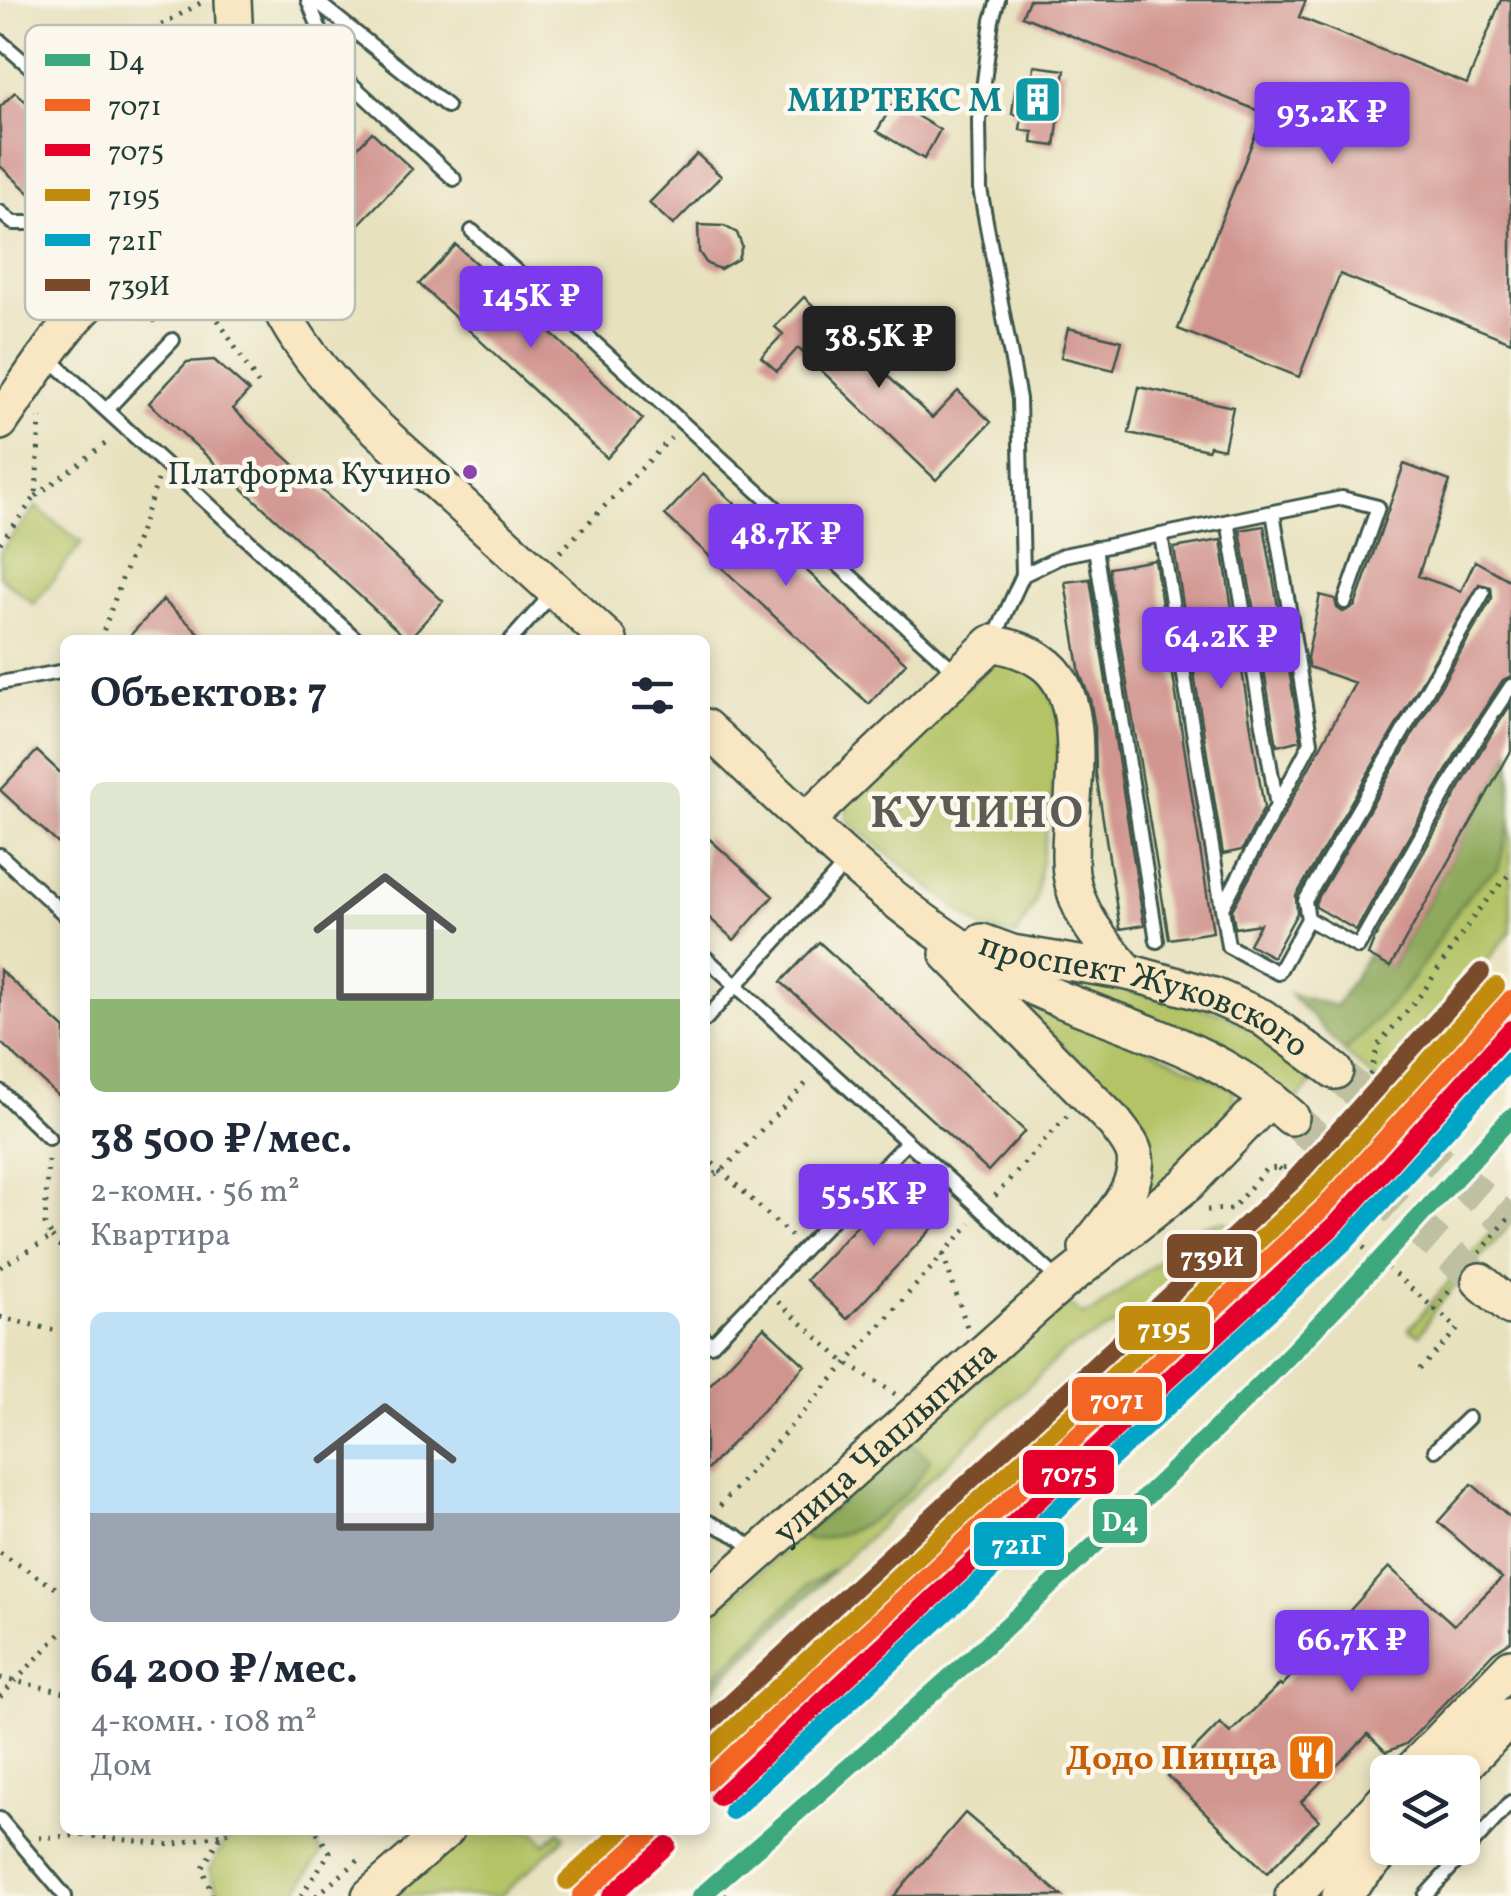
<!DOCTYPE html>
<html lang="ru">
<meta charset="utf-8">
<style>
body{margin:0;font-family:Vollkorn,serif;background:#f6f6f7;color:#1f2937;height:100vh;display:flex;flex-direction:column;font-size:38px;white-space:nowrap}
*{box-sizing:border-box;margin:0}
p{font-size:32px;color:#747a83}
.icon{flex:none;width:55px;height:55px;fill:none;stroke:currentColor;stroke-width:2;stroke-linecap:round;stroke-linejoin:round}
.map{position:relative;flex:1;overflow:hidden}
.drawer{position:absolute;left:60px;top:635px;width:650px;height:1200px;display:flex;flex-direction:column;background:#fff;border-radius:15px;box-shadow:0 5px 15px #0003}
.drawer>*{flex:none}
.buttons{position:absolute;left:1370px;top:1755px;display:grid;gap:20px}
.buttons a{display:grid;place-items:center;width:110px;height:110px;border-radius:15px;background:#fff;box-shadow:0 5px 15px #0003;font-size:50px}
.price{position:absolute;translate:-50% -85px;padding:0 22px;border-radius:10px;background:#7c3aed;color:#fff;font-size:32px;line-height:65px;filter:drop-shadow(0 2px 5px #0008)}
.price::after{content:'';position:absolute;left:50%;top:60px;width:30px;height:22px;margin-left:-15px;background:inherit;clip-path:polygon(0 0,100% 0,50% 100%)}
.price.current{background:#222;color:#fff}
ul{padding:0;list-style:none}
li{display:grid;align-content:center;gap:20px;height:530px;padding:0 30px}
li span{display:grid;place-items:center;height:310px;border-radius:15px;color:#555}
li>.icon{margin-inline-start:auto}
span .icon{width:180px;height:180px;fill:#fffc;stroke-width:1}
li b{font-size:42px}
h2{display:flex;justify-content:space-between;align-items:center;height:120px;padding:0 30px;font-size:42px}
.map>svg:first-child{display:block}
</style>
<div class="map">
<svg width="1511" height="1896" viewBox="0 0 1511 1896">
<rect width="100%" height="100%" fill="#fbf7ec"/>
<filter id="ink" filterUnits="userSpaceOnUse"><feTurbulence type="fractalNoise" baseFrequency=".01" numOctaves="2"/><feDisplacementMap in="SourceGraphic" scale="20" xChannelSelector="R" yChannelSelector="G"/><feConvolveMatrix kernelMatrix="1 2 1 2 8 2 1 2 1" color-interpolation-filters="sRGB"/></filter>
<filter id="wash" filterUnits="userSpaceOnUse"><feTurbulence type="fractalNoise" baseFrequency=".0048" numOctaves="4" result="noise"/><feDisplacementMap in="SourceGraphic" scale="40" xChannelSelector="R" yChannelSelector="G"/><feGaussianBlur stdDeviation="2.25" result="paint"/><feColorMatrix in="noise" values="0 0 0 0 0 0 0 0 0 0 0 0 0 0 0 0 0 1.4 0 .05"/><feComposite in="paint" operator="in"/></filter>
<g filter="url(#wash)">
<rect width="100%" height="100%" fill="#e7e1be"/>
<!-- green -->
<path fill="#b4c366" stroke="#6a804d" stroke-width="2.5" d="M36 507 82 543 34 604 0 577V552Z
M999 657 1041 671 1063 726 1035 903 1016 936 984 930 848 822 846 804Z
M1511 820V931L1385 1089 1345 1052C1370 1024 1401 997 1422 965 1445 932 1463 891 1498 869Z
M1038 969 1223 1013 1322 1071 1293 1104 1036 974Z
M984 970 1234 1089V1105L1207 1146 1102 1244C1132 1200 1163 1179 1143 1123Z
M1511 1209V1223L1434 1310 1420 1335 1409 1329Z
M1224 1221 1255 1240 1236 1261 1064 1352 835 1569 808 1585 705 1686V1620L1066 1302 1082 1315 1093 1312 1204 1225Z
M259 1830H308L322 1853 293 1896H219L209 1870 226 1840Z
M465 1830H533L545 1844 560 1831 565 1837 501 1896H389Z"/>
<!-- forest -->
<path fill="#8fa95b" stroke="#577348" stroke-width="2.5" d="M1511 751V820L1498 869C1463 891 1445 932 1422 965 1401 997 1370 1024 1345 1052L1290 994 1336 1006 1368 955 1391 967Z
M909 1441 930 1459C907 1504 857 1538 807 1540L802 1535Z
M835 1569 705 1696V1686L808 1585Z"/>
<g id="blocks">
<!-- building -->
<path fill="#d19590" d="M1029 0H1306L1299 17 1467 84 1501 0H1511V342L1340 274 1299 377 1178 329 1264 113 1022 16Z
M1034 66 1065 70 1055 146 1032 143 1033 132 1020 130 1022 115 1012 114 1016 82 1032 84Z
M15 92 89 158 63 187 54 179 36 199 0 166V107Z
M894 102 940 130 924 159 877 131Z
M372 132 412 169 358 225 334 202 328 184 335 172Z
M697 154 721 176 673 225 649 203Z
M698 225 724 226 737 233 742 246 738 259 720 269 707 264 699 252Z
M456 245 643 419 607 458 419 284Z
M804 297 932 418 958 391 991 422 936 480 798 348 777 371 761 357 783 334 775 327Z
M1068 328 1122 341 1114 370 1061 357Z
M214 360 249 391 233 409 443 601 408 640 149 403 187 362Z
M1139 387 1233 407 1224 449 1210 446 1208 450 1129 433Z
M1404 464 1450 481 1418 576 1461 591 1475 561 1511 581V676L1503 680 1466 736 1356 930 1316 907 1315 903 1492 598 1491 587 1479 584 1296 896 1297 913 1273 957 1249 944 1260 924 1235 928 1232 910 1355 683 1309 667 1307 658 1320 595 1335 599 1337 608 1343 612 1355 606Z
M703 474 906 663 869 704 665 515Z
M1264 526 1301 740 1277 746 1240 530Z
M1221 540 1264 808 1242 850 1223 854 1174 548Z
M1155 560 1213 932 1169 939 1109 575V568Z
M1090 579 1144 925 1120 929 1096 774 1095 727 1090 699 1080 674 1065 582Z
M163 600 207 640H126Z
M1511 704V751L1390 967 1368 955 1374 940 1483 747Z
M37 751 65 777V850L0 790Z
M705 835 773 896 734 940 705 914Z
M819 942 1025 1131 988 1171 781 982Z
M0 970 65 1029V1102L0 1042Z
M901 1179 942 1218 847 1319 806 1280Z
M764 1327 805 1365 705 1472V1390Z
M1472 1484 1511 1518V1641L1494 1652 1406 1744 1386 1752 1368 1734 1301 1802 1319 1820 1267 1873 1168 1776 1220 1723 1230 1733 1280 1684 1282 1686 1389 1567 1454 1625 1502 1578 1438 1522Z
M965 1813 1062 1896H894Z"/>
</g>
</g>
<g filter="url(#ink)">
<use href="#blocks" fill-opacity="0" stroke="#3d5649" stroke-width="2.5"/>
<g fill="none" stroke-linecap="round" stroke-linejoin="round">
<!-- secondary-tunnel -->
<path stroke="#bfc0a2" stroke-width="35" stroke-dasharray="35 18" stroke-linecap="butt" d="M1335 1071 1511 1224
M1291 1117 1480 1281"/>
<defs>
<path id="lane" d="M308 0 326 45 344 77 454 179
M315 0 447 106
M0 41 174 191 177 267
M0 212 13 223H60L115 280
M472 231 957 673
M87 251 154 173
M49 358 357 640
M106 410 173 340
M1273 512 1342 498 1378 507 1345 602
M1228 521 1277 806
M1161 535 1222 908
M1095 548 1157 941
M1023 575 1064 555 1273 512 1311 742 1222 908 1228 946 1278 973 1308 919 1358 947 1474 742 1511 686
M511 640 553 593
M993 641 1023 575 1019 399 980 189 979 120 992 20 998 0
M0 683 65 671
M0 855 65 915
M1308 919 1305 901 1483 593
M705 957 1060 1281
M705 1020 848 861
M0 1091 49 1138
M705 1339 711 1345 907 1142
M1435 1450 1468 1418
M705 1520 737 1536 758 1553
M0 1819 65 1896
M1425 1896 1511 1802"/>
<g id="secondary">
<path d="M233 0C238 92 235 190 267 278 301 371 382 432 452 496 505 544 556 592 609 640"/>
<path d="M0 422C32 377 85 283 142 271 182 263 227 275 267 279"/>
<path d="M705 727C798 812 888 909 999 970 1101 1026 1200 1034 1291 1117"/>
<path d="M807 820 992 643C1010 647 1027 651 1042 662 1098 699 1064 818 1071 874 1077 915 1102 942 1128 972"/>
<path id="s1" d="M982 942 1012 953 1128 972 1214 996 1262 1017 1335 1071"/>
<path d="M948 954 1115 1123C1122 1133 1133 1144 1135 1157 1140 1189 1104 1225 1087 1248"/>
<path d="M1480 1281 1511 1307"/>
<path id="s2" d="M705 1601 1062 1283 1187 1184 1270 1098"/>
<path d="M1410 1772 1511 1667"/>
<path d="M1458 1772 1511 1716"/>
<path d="M370 1896 446 1830"/>
<path d="M1293 1896 1388 1797"/>
<path d="M1340 1896 1388 1846"/>
</g>
</defs>
<!-- lane casing -->
<use href="#lane" stroke="#3d5649" stroke-width="18"/>
<!-- secondary casing -->
<use href="#secondary" stroke="#3d5649" stroke-width="40"/>
<!-- path -->
<path stroke="#3d5649" stroke-width="5" stroke-dasharray="2.5 8" stroke-linecap="butt" d="M70 77 204 1
M35 110 43 100
M166 160 204 116
M200 242 204 108
M207 302 258 384
M139 305 160 326
M36 496 109 441
M0 543 36 496 40 418
M560 552 671 438
M100 640 158 480
M705 1156 791 1236
M1279 1168 1363 1247 1458 1329 1417 1372
M705 1178 722 1171 811 1078
M995 1196 1068 1115
M1207 1210 1232 1209 1266 1169 1306 1166 1364 1098 1378 1045 1423 992 1476 913 1511 872
M52 1237 65 1252
M1480 1253 1511 1215
M943 1254 967 1327
M0 1267 52 1237 45 1224 48 1156
M778 1302 846 1363 895 1394
M1434 1310 1451 1289
M0 1317 65 1333
M720 1506 971 1223
M0 1553 65 1594
M0 1678 65 1692
M0 1697 65 1629
M83 1835 172 1845 222 1834
M39 1838 83 1835 89 1830
M213 1896 202 1869 222 1834 236 1830
M301 1896 330 1852 315 1830
M316 1896 359 1860
M726 1896 731 1892"/>
<!-- lane -->
<use href="#lane" stroke="#fff" stroke-width="12"/>
<!-- secondary -->
<use href="#secondary" stroke="#f9e7c3" stroke-width="35"/>
<defs>
<path id="rail-1" d="M701 1896C881 1740 1060 1583 1229 1416 1327 1319 1419 1218 1511 1117"/>
<path id="rail-2" d="M705 1782 1322 1209 1511 999
M581 1896 653 1830"/>
<path id="rail-3" d="M719 1797 1336 1224 1511 1029
M611 1896 667 1845"/>
<path id="rail-4" d="M705 1755 1308 1195 1496 986
M567 1881 623 1830"/>
<path id="rail-5" d="M732 1811 1349 1238 1511 1059"/>
<path id="rail-6" d="M705 1727 1293 1181 1481 972"/>
</defs>
<!-- rail-1 casing -->
<use href="#rail-1" stroke="#fbf7ec" stroke-width="25"/>
<!-- rail-2 casing -->
<use href="#rail-2" stroke="#fbf7ec" stroke-width="25"/>
<!-- rail-3 casing -->
<use href="#rail-3" stroke="#fbf7ec" stroke-width="25"/>
<!-- rail-4 casing -->
<use href="#rail-4" stroke="#fbf7ec" stroke-width="25"/>
<!-- rail-5 casing -->
<use href="#rail-5" stroke="#fbf7ec" stroke-width="25"/>
<!-- rail-6 casing -->
<use href="#rail-6" stroke="#fbf7ec" stroke-width="25"/>
<!-- rail-1 -->
<use href="#rail-1" stroke="#3ca87d" stroke-width="18"/>
<!-- rail-2 -->
<use href="#rail-2" stroke="#f26522" stroke-width="18"/>
<!-- rail-3 -->
<use href="#rail-3" stroke="#e4002b" stroke-width="18"/>
<!-- rail-4 -->
<use href="#rail-4" stroke="#c18c0d" stroke-width="18"/>
<!-- rail-5 -->
<use href="#rail-5" stroke="#02a4c6" stroke-width="18"/>
<!-- rail-6 -->
<use href="#rail-6" stroke="#7a4b2a" stroke-width="18"/>
</g>
</g>
<!-- icons -->
<defs>
<symbol id="building-square" viewBox="-11 -11 22 22"><rect x="-9" y="-9" width="18" height="18" rx="4" fill="#0f9aa8" stroke="#fbf7ec"/><path d="M-4-6H4V6H1V3H-1V6H-4ZM-2.5-4.3h1.7v1.8h-1.7ZM.8-4.3h1.7v1.8H.8ZM-2.5-1h1.7V.8h-1.7ZM.8-1h1.7V.8H.8Z" fill="#fff"/></symbol>
<symbol id="restaurant-square" viewBox="-11 -11 22 22"><rect x="-9" y="-9" width="18" height="18" rx="4" fill="#e8710a" stroke="#fbf7ec"/><path d="M-5-6h1v4h1v-4h1v4h1v-4h1v5L-1.5 .5V6h-2V.5L-5-1ZM5-6V6H3V1.5H1.5Q1.5-4 5-6Z" fill="#fff"/></symbol>
</defs>
<g fill-rule="evenodd">
<use href="#building-square" x="1010" y="72" width="55" height="55"/>
<use href="#restaurant-square" x="1284" y="1730" width="55" height="55"/>
</g>
<!-- markers -->
<circle fill="#8e44ad" stroke="#fbf7ec" stroke-width="4" cx="470" cy="472" r="9"/>
<g text-anchor="middle" stroke-width="9" stroke-linejoin="round" paint-order="stroke">
<!-- bus labels -->
<g font-size="32" fill="#1f3d34" stroke="#fbf7ec" text-anchor="end">
<text x="451" y="484">Платформа Кучино</text>
</g>
<!-- culture labels -->
<g font-size="35" font-weight="bold" fill="#0d838f" stroke="#fbf7ec" text-anchor="end">
<text x="1002" y="111">МИРТЕКС М</text>
</g>
<!-- street labels -->
<g font-size="35" fill="#1f3d34" stroke="#fbf7ec">
<text dy="12" stroke="none"><textPath href="#s1" startOffset="172">проспект Жуковского</textPath></text>
<text dy="12" stroke="none"><textPath href="#s2" startOffset="240">улица Чаплыгина</textPath></text>
</g>
<!-- food labels -->
<g font-size="35" font-weight="bold" fill="#c56008" stroke="#fbf7ec" text-anchor="end">
<text x="1277" y="1769">Додо Пицца</text>
</g>
<!-- district labels -->
<g font-size="45" font-weight="bold" letter-spacing="2.5" fill="#5d5c54" stroke="#fbf7ec">
<text x="978" y="827">КУЧИНО</text>
</g>
</g>
<!-- legend -->
<rect x="25" y="25" width="330" height="295" rx="15" fill="#fbf7ec" stroke="#b9bfb5" stroke-width="2.5"/>
<rect x="45" y="54" width="45" height="12" fill="#3ca87d"/>
<rect x="45" y="99" width="45" height="12" fill="#f26522"/>
<rect x="45" y="144" width="45" height="12" fill="#e4002b"/>
<rect x="45" y="189" width="45" height="12" fill="#c18c0d"/>
<rect x="45" y="234" width="45" height="12" fill="#02a4c6"/>
<rect x="45" y="279" width="45" height="12" fill="#7a4b2a"/>
<g font-size="28" fill="#1f3d34">
<text x="108" y="70">D4</text>
<text x="108" y="115">7071</text>
<text x="108" y="160">7075</text>
<text x="108" y="205">7195</text>
<text x="108" y="250">721Г</text>
<text x="108" y="295">739И</text>
</g>
<g stroke="#fbf7ec" stroke-width="4">
<rect x="1165" y="1232" width="94" height="48" rx="10" fill="#7a4b2a"/>
<rect x="1117" y="1304" width="95" height="48" rx="10" fill="#c18c0d"/>
<rect x="1070" y="1375" width="94" height="48" rx="10" fill="#f26522"/>
<rect x="1021" y="1448" width="95" height="48" rx="10" fill="#e4002b"/>
<rect x="1091" y="1497" width="58" height="48" rx="10" fill="#3ca87d"/>
<rect x="972" y="1520" width="94" height="48" rx="10" fill="#02a4c6"/>
</g>
<g font-size="28" text-anchor="middle" font-weight="bold" fill="#fff">
<text x="1212" y="1266">739И</text>
<text x="1164" y="1338">7195</text>
<text x="1117" y="1409">7071</text>
<text x="1069" y="1482">7075</text>
<text x="1120" y="1531">D4</text>
<text x="1019" y="1554">721Г</text>
</g>
</svg>
<div class="buttons">
<a><svg class="icon" aria-label="layers" viewBox="0 0 24 24"><path d="M12 4l9 5-9 5-9-5zM3 14l9 5 9-5"/></svg></a>
</div>
<b class="price" style="left:1332px;top:167px">93.2K ₽</b>
<b class="price" style="left:531px;top:351px">145K ₽</b>
<b class="price current" style="left:879px;top:391px">38.5K ₽</b>
<b class="price" style="left:786px;top:589px">48.7K ₽</b>
<b class="price" style="left:1221px;top:692px">64.2K ₽</b>
<b class="price" style="left:874px;top:1249px">55.5K ₽</b>
<b class="price" style="left:1352px;top:1695px">66.7K ₽</b>
<section class="drawer">
<h2>Объектов: 7<svg class="icon" aria-label="filters" viewBox="0 0 24 24"><path d="M4 7h16M4 17h16"/><circle cx="9" cy="7" r="2"/><circle cx="15" cy="17" r="2"/></svg></h2>
<ul>
<li><span style="background:linear-gradient(#dfe7d0 70%,#8fb573 0)"><svg class="icon" aria-label="home" viewBox="0 0 24 24"><path d="M3 11l9-7 9 7M6 9v11h12V9"/></svg></span><div><b>38 500 ₽/мес.</b><p>2-комн. · 56 m²</p><p>Квартира</p></div></li>
<li><span style="background:linear-gradient(#bfe0f5 65%,#9aa5b1 0)"><svg class="icon" aria-label="home" viewBox="0 0 24 24"><path d="M3 11l9-7 9 7M6 9v11h12V9"/></svg></span><div><b>64 200 ₽/мес.</b><p>4-комн. · 108 m²</p><p>Дом</p></div></li>
</ul>
</section>
</div>
